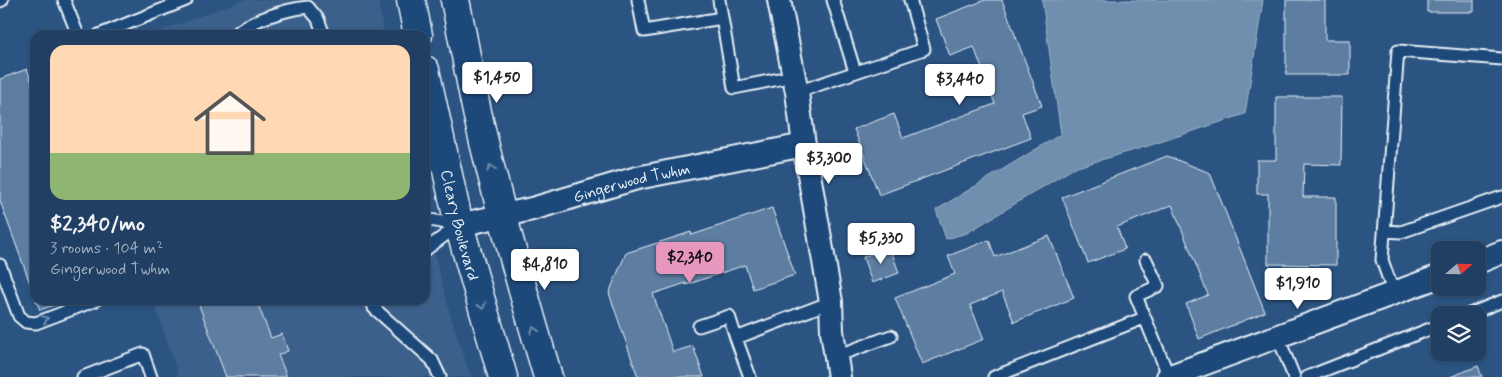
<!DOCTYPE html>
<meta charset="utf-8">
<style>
body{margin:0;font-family:Mynerve,sans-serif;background:#2d4a6b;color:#f1f3f6;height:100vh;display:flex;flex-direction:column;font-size:19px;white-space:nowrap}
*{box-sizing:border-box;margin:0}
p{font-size:16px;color:#a2afbe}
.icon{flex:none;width:28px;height:28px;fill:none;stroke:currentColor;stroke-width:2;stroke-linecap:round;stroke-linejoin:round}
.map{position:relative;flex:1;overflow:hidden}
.panel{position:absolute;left:30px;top:30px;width:400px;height:275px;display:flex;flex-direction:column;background:#203f62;border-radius:15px;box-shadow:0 1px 4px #0004,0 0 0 1px #3d5877}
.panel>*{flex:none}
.needle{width:32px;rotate:70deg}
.fabs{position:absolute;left:1431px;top:241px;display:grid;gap:10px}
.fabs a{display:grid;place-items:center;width:55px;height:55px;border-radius:10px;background:#203f62;box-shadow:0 1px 4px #0004,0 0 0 1px #3d5877;font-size:25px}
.price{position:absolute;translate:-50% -42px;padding:0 11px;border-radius:5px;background:#fff;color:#222;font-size:16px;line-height:32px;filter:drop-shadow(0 1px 2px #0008)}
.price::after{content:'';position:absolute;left:50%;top:30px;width:15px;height:11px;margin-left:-8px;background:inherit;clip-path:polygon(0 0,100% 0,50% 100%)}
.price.selected{background:#e797bd;color:#111}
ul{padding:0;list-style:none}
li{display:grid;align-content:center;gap:10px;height:265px;padding:0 20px}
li+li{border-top:1px solid #3d5877}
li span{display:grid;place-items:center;height:155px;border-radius:15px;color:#555}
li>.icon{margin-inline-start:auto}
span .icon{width:90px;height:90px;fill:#fffc;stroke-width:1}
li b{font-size:21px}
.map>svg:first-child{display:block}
</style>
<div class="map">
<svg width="1502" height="377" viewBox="0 0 1502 377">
<rect width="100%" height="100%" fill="#2b5482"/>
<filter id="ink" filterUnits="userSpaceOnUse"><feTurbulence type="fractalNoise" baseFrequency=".02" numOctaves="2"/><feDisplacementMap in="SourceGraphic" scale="10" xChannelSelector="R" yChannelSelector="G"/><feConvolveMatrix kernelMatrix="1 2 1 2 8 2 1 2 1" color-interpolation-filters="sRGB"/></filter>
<g filter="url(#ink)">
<!-- built -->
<path fill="#3a608b" d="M243 0H378L384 35H150Z
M425 218 450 314 471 377H179L153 300H425Z"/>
<!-- water -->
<path fill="#708ead" stroke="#a0b6cb" d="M1042 0H1263L1245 114 1148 146 1074 168 967 233 946 239 936 210 1061 134Z"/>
<!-- building -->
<path fill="#5d7da1" stroke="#e8f1f8" d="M985 0H1002L1042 106 1022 113 1031 138 879 195 854 129 894 114 903 138 995 104 974 47 950 56 936 19Z
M1286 0H1325V40H1350V75H1286Z
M1427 0H1474V12H1427Z
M27 69 35 91V297L0 201V79Z
M1276 97H1342L1341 165 1304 164 1303 197H1336V265L1268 264V194H1257V160H1276Z
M1167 156 1210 173 1265 312 1199 339 1186 304 1208 295 1172 205 1117 227 1125 249 1088 263 1062 197Z
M772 208 795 275 753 289 745 265 686 285V283L653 294 673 352 693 346 704 377H638L609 293 626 253 691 232 692 235Z
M1049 236 1074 298 1014 322 1002 292 970 305 984 339 922 364 895 298 955 274 948 256 989 240 995 257Z
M890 247 899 273 872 283 863 257Z
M36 300H68L40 310Z
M197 300H256L271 338 282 334 288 351 278 355 287 377H226Z
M1478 366 1482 377H1450Z"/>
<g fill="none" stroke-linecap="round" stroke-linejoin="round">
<defs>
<path id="lane" d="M64 0 78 35
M638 0 644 31 722 18
M719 0 734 88 794 76
M833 0 855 72
M0 1 2 0
M99 35 186 0
M235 35C249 20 288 9 308 7L318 19 324 35
M797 92 924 49 910 0
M425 219 457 225
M1385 231 1401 232 1502 197
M425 250 459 225
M1146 260 1158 286 1136 296 1169 377
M0 265 19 316 26 322 36 323 96 300
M1394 294 1382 260 1398 51 1502 59
M373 300 374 308 432 360 440 377
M1467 315 1502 301
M699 326 729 316 736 338
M1278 337 1294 377
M836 356 891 336
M83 377 143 354 151 377
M750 377 736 338 831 302
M994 377 1144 318
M1307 377 1440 325"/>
<g id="street">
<path d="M779 0 797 92 804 145 831 302 832 331 839 377"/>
<path id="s1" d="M459 225 532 209 637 178 804 145"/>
<path d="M1478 262 1502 252"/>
<path d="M1168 377 1440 276"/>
</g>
<g id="secondary">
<path d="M411 0 418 35"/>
<path d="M455 0C463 37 469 75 477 112 497 201 522 289 548 377"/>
<path id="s2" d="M425 70 459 225 503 377"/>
</g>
</defs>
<!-- lane casing -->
<use href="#lane" stroke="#e8f1f8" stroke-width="15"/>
<!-- street casing -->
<use href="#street" stroke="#e8f1f8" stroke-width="26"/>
<!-- secondary casing -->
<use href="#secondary" stroke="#e8f1f8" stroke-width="31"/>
<!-- lane -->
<use href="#lane" stroke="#1f4a7a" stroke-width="11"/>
<!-- street -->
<use href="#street" stroke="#1f4a7a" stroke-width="22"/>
<!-- secondary -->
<use href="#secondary" stroke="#1f4a7a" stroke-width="28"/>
</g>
<!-- one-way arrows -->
<defs><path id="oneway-chevron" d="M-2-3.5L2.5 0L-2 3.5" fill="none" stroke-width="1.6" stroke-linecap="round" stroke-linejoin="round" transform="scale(1.25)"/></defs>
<g stroke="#6f8dac">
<use href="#oneway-chevron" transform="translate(491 168) rotate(-104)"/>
<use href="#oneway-chevron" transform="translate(482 306) rotate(74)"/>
<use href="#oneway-chevron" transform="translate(45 319) rotate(-21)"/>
<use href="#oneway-chevron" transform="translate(534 330) rotate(-107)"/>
</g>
</g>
<g text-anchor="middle" stroke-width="4" stroke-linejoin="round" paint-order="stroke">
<!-- street labels -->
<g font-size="16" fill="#e8f1f8" stroke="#1f4a7a">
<text dy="6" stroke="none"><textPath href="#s1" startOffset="178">Gingerwood Twhm</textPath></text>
<text dy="6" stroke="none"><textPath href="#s2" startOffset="159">Cleary Boulevard</textPath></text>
</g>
</g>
</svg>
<div class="fabs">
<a><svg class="needle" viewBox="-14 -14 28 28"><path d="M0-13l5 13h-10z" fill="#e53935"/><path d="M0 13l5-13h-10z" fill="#a2afbe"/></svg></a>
<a><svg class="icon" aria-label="layers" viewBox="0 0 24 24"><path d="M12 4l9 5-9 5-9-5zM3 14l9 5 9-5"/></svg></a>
</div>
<b class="price" style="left:497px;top:104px">$1,450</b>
<b class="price" style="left:960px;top:106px">$3,440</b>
<b class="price" style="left:829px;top:185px">$3,300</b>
<b class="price" style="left:881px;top:265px">$5,330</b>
<b class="price selected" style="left:690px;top:284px">$2,340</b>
<b class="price" style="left:545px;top:291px">$4,810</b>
<b class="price" style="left:1298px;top:310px">$1,910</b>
<section class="panel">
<ul>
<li><span style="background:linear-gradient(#ffd9b3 70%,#8fb573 0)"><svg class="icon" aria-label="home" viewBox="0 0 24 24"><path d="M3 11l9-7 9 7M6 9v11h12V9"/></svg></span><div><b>$2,340/mo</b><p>3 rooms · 104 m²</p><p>Gingerwood Twhm</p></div></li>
</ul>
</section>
</div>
